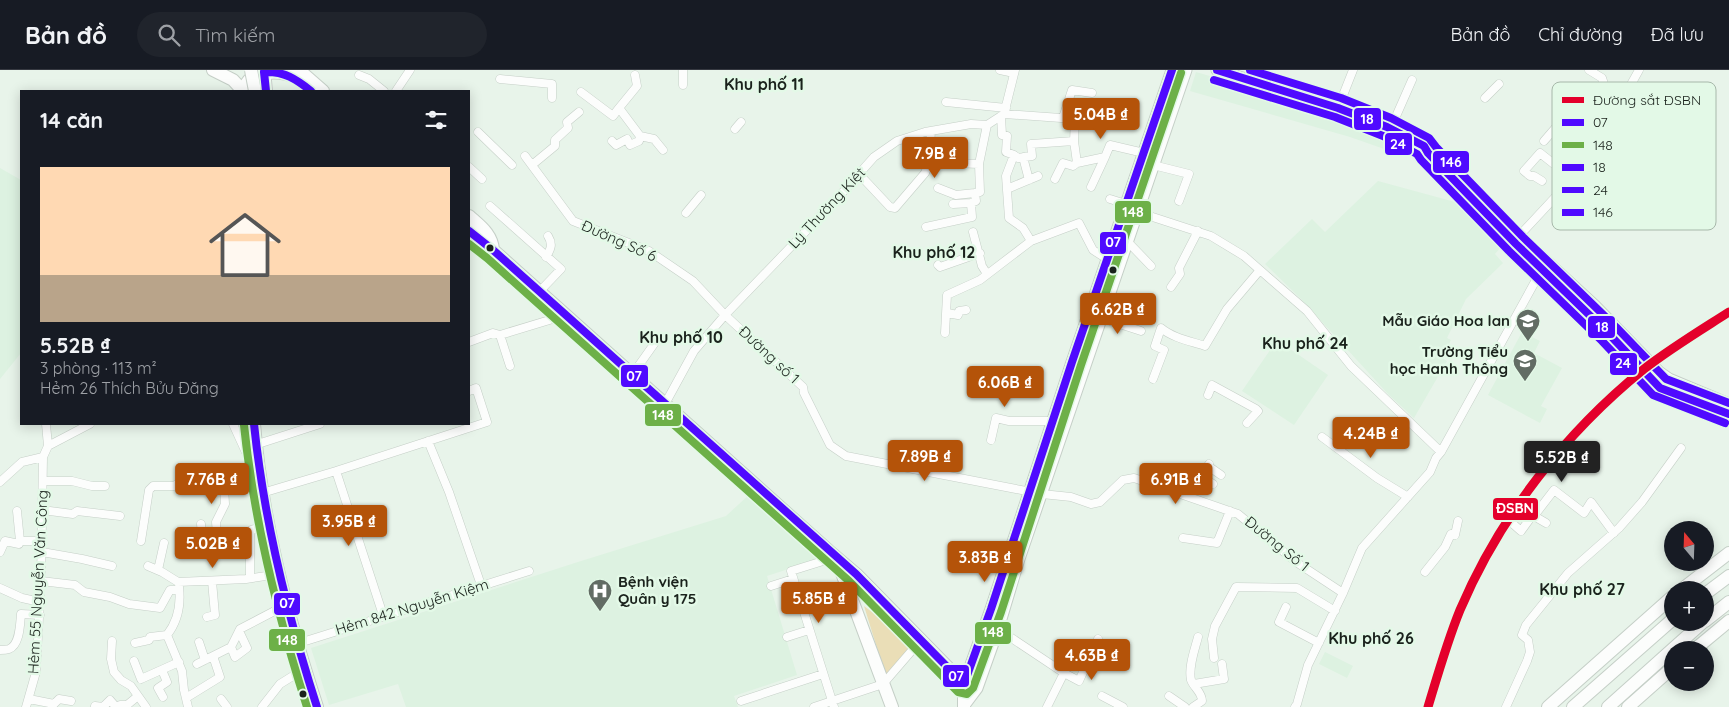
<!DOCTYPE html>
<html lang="vi">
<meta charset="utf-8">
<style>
body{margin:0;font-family:Quicksand,sans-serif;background:#20242c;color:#f1f3f6;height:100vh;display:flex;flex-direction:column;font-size:19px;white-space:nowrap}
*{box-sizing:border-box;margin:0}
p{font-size:16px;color:#9ea1a6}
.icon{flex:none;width:28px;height:28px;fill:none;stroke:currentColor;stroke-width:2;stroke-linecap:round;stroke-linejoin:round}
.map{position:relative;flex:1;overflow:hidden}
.panel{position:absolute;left:20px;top:20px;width:450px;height:335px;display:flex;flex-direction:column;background:#171b24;border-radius:0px;box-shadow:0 2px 12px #0003}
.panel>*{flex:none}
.needle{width:32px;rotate:341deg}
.fabs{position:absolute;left:1664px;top:451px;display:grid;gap:10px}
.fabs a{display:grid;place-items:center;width:50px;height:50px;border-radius:50%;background:#171b24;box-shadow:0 2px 12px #0003;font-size:25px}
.price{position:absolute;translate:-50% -42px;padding:0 11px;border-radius:5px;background:#b45309;color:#fff;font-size:16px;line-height:32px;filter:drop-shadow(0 1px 2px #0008)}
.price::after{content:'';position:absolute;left:50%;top:30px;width:15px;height:11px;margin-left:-8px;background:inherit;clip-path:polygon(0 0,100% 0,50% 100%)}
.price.current{background:#222;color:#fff}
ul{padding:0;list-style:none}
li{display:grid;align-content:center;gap:10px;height:265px;padding:0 20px}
li span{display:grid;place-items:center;height:155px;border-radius:0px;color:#555}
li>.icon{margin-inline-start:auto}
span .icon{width:90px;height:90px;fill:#fffc;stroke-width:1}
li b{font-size:21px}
h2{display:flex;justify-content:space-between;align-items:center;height:60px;padding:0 20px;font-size:21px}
header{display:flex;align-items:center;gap:30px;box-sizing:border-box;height:70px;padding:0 25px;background:#171b24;border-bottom:1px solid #363941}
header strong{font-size:24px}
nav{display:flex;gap:28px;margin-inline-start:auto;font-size:18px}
.search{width:350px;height:45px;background:#20242c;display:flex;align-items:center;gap:12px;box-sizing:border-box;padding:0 18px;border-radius:28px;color:#9ea1a6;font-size:19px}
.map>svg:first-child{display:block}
</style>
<header>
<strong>Bản đồ</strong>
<div class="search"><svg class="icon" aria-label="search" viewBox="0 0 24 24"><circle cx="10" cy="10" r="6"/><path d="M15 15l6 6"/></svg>Tìm kiếm</div>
<nav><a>Bản đồ</a><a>Chỉ đường</a><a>Đã lưu</a></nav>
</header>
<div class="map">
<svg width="1729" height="637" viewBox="0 0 1729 637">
<rect width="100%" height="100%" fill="#e8f4ea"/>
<!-- built -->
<path fill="#ddf2e1" d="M1196 2 1355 48 1411 74 1407 87 1350 67 1190 21Z
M0 98 21 110V283L0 309Z
M1378 111 1477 138 1506 171 1495 184 1503 193 1466 229 1447 268 1451 270 1442 288 1447 291 1414 348 1389 325 1300 228 1265 194 1312 149 1325 162Z
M1522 262 1540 271 1534 283 1562 298 1541 336 1547 339 1540 353 1488 325Z
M1277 270 1328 305 1294 355 1242 321Z
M752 422 828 486 767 506 797 605 734 626 738 637H406L398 614 329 635 311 578 581 491 726 446Z
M1325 582 1353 596 1347 608 1319 594Z"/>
<!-- green -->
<path fill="#eadeb7" d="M864 536 915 575 886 607Z"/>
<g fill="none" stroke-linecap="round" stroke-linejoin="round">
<defs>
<path id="minor" d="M683 0V15
M1000 0 1014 3
M359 5 369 9 384 21
M635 5 637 16 619 38 640 66 654 69 663 80
M500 9 552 14V28
M1629 18 1639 0
M396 21 410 0
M581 22 613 46 619 38
M1485 28 1499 14
M946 32 1006 38
M1338 38 1353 0
M1004 44 1075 49 1074 71 1077 93 1105 87 1110 75 1144 83
M1001 46 1002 65 1007 66 1006 82 1014 85 1006 106 1009 148 1023 158 1031 171
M1063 48 1072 20 1092 23
M735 59 741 52
M1390 60 1412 10
M478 62 512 95
M612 71 616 75 627 69 630 75 639 71 640 66
M1544 71 1557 56 1582 73
M1014 85 1018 88 1032 86 1031 74 1074 71
M525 86 573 151 649 181 693 211 725 245 803 317 804 323 830 375 846 386 1042 424 1071 427 1091 434 1100 432 1123 410 1134 408 1238 444 1296 492 1343 523
M1023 87 1029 110
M954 93 979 94
M532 95 555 76V70L568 58 567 52 579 42
M1153 95 1189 104 1179 131
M469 97 482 109
M859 104 890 137 895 138 925 103 929 93 931 61
M1055 109 1063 93 1073 96 1077 93
M1542 111 1534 106H1530L1524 101 1540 83 1569 106
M1091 117 1105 87
M938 118 956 125 975 123
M1007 119 1038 106
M1110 129 1126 134
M953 134 971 133
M490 136 561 199 539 222
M1125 138 1211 166 1244 186 1307 241 1351 296 1441 382
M686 143 701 125
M926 157 972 147 971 133 976 131 975 123 980 122 979 94 987 55
M973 162 982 196 987 204
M1519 166 1559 123 1569 106 1605 17 1602 8 1589 0
M1127 171 1151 196
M546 187C551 179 553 174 548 166
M938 195 940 197 980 183
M1171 217 1180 204 1179 198 1198 161
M947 243 958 245 959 241 966 240
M1101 248 1141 261
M1129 257 1133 244
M945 263 947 225 980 210 1031 171 1079 153 1093 180 1107 189
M500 265 510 296
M469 272 493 263 500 265 566 245
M632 305 654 274
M1153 309 1164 280 1155 276 1161 258C1173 268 1190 271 1205 276L1227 239 1260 200
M1208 325 1212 315 1256 339 1258 341 1247 353
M665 334 694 281 725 245 834 132 874 87 897 71 925 62 971 54 987 55 1004 44 1015 0
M233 354 254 400
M1322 367 1377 408 1408 427
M991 370 996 348 1009 351H1052
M428 371 449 422 481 515
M255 375 320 354
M48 376 90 354
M1209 394 1201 407 1213 414
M1208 396 1221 405
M336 401 383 545
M43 411H72L92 416H105
M0 412 22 392 43 387 48 376 46 354
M262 423 336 401 487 352 476 318 469 321
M42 440 73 444 77 441 120 446
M17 441 20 471H42
M1546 453 1534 446 1554 420 1584 443 1591 432 1614 463
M201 454 202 465H217L229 468 250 467 251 460 268 455
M1513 454 1521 461 1529 450
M217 465 216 452 225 434 224 417 227 408
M250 467V508
M1183 468 1217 473 1230 441
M141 471 149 420 153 416H174L182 411 227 408 259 399
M0 482 5 471 19 474 20 471
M42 482 82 489 112 496
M187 483 225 482V467
M148 496 162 502 178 512 246 509 279 504
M158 500 164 473
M1425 502 1445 477 1451 464 1455 465 1458 451
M41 511 75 515 84 522 110 527 129 534 160 538 170 520H179
M771 516 793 509
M179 517C181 534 178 551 167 565L182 601 184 620 188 637
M0 518 22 528 40 532
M1286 537 1279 552 1319 573
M207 547 215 545 212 511
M998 559 1064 603 1079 611 1098 569
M787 567 809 560
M112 571 111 589 114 602 121 610 131 616 146 637
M199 572 205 590
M135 573 149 570 150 567 167 565
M296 574 529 501
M231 577 235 587 247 578 239 561
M0 580C3 580 6 580 9 579 20 575 20 554 21 544L40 545
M1214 588 1212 569 1215 556 1236 517 1297 518 1335 541
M134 591 141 609 179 592
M197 594 231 577 240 559 286 535
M162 600 167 612 158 618 163 627
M1194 614 1224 609 1222 594
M1102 626 1123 637
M1169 626 1185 637
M186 628 220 607 213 586
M29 629 54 634 59 629 71 631
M221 629 227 637
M741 631 823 604
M95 636 103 637 110 630 116 637 120 635H127L138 626
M26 637 36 602 41 511 43 387
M262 637 280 614 304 599
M814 637 883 614 921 570
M834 637 791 501 836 487
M1047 637 1064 603
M1193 637 1202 631C1202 622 1194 618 1191 610 1188 597 1195 579 1198 567
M1295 637 1297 634 1308 595 1343 523 1362 478 1430 402 1436 388 1441 382 1542 199
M1506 637 1527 591 1530 582 1528 570 1522 565 1526 555 1568 503 1619 458 1642 432 1681 378"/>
<path id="secondary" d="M1217 0 1338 38 1387 57 1431 79 1519 166 1595 236 1659 302 1669 309 1729 334
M1488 145 1609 264 1660 318 1729 344
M964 614 991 539 1072 292 1172 0
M965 634 977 618 998 559 1019 489 1186 0"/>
<path id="primary" d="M213 0 233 10 243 21
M264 0 266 21
M299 0 323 21
M245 17C250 0 280 0 295 7
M469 146C480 156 492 164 493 180
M469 161 493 180 829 481 856 504 964 614V637
M254 354C262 451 287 545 317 637
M836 487 892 637
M1681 520 1729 483
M1694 580 1729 551
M1548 637 1672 527
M1628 637 1672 598"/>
<path id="trunk" d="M1705 524 1729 506
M1705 551 1729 532
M1573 637 1672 550
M1608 637 1703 552"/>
</defs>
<!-- minor casing -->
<use href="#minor" stroke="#c5cfc7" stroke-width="9"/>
<!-- secondary casing -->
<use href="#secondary" stroke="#c5cfc7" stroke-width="13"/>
<!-- primary casing -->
<use href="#primary" stroke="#c5cfc7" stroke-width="14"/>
<!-- trunk casing -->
<use href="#trunk" stroke="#c5cfc7" stroke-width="14"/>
<!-- minor -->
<use href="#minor" stroke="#fcfdfc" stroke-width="8"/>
<!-- secondary -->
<use href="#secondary" stroke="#fcfdfc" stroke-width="11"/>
<!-- primary -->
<use href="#primary" stroke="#fcfdfc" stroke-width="12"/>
<!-- trunk -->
<use href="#trunk" stroke="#fcfdfc" stroke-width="12"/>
<defs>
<path id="primary-bridge" d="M251 0 255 21"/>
</defs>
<!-- primary-bridge casing -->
<use href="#primary-bridge" stroke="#c5cfc7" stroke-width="14" stroke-linecap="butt"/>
<!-- primary-bridge -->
<use href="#primary-bridge" stroke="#fcfdfc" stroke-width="12"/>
<defs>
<path id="bus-1" d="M266 21 264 2C284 1 296 9 311 21
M469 161 493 180 856 504 964 614 991 539 1072 292 1172 0
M254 354C264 451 287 544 317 637"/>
<path id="bus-2" d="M469 174 487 188 849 511 958 622 967 624 973 618 1001 542 1081 295 1181 3
M244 355C254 452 277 544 307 637"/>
<path id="bus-3" d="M1217 0 1338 38 1387 57 1424 76 1428 83 1516 174 1609 264 1660 318 1729 344"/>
<path id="bus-4" d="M1214 10 1335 47 1383 66 1417 84 1421 90 1509 181 1602 271 1653 325 1725 353"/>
<path id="bus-5" d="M1250 0 1341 28 1391 48 1429 68 1436 77 1523 167 1616 257 1666 309 1729 333"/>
</defs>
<!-- bus-1 casing -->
<use href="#bus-1" stroke="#e3f9e7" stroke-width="11"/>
<!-- bus-2 casing -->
<use href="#bus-2" stroke="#e3f9e7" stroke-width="11"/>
<!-- bus-3 casing -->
<use href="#bus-3" stroke="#e3f9e7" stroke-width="11"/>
<!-- bus-4 casing -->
<use href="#bus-4" stroke="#e3f9e7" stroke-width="11"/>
<!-- bus-5 casing -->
<use href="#bus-5" stroke="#e3f9e7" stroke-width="11"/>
<!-- bus-1 -->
<use href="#bus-1" stroke="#4f0aff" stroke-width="8"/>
<!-- bus-2 -->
<use href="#bus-2" stroke="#6db048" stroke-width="8"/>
<!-- bus-3 -->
<use href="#bus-3" stroke="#4f0aff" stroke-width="8"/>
<!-- bus-4 -->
<use href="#bus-4" stroke="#4f0aff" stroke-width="8"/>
<!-- bus-5 -->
<use href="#bus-5" stroke="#4f0aff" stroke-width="8"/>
<defs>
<path id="rail-1" d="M1428 637C1438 604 1447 572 1460 540 1500 446 1565 363 1644 299 1671 278 1701 260 1729 242"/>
</defs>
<!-- rail-1 casing -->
<use href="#rail-1" stroke="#e3f9e7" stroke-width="12"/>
<!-- rail-1 -->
<use href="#rail-1" stroke="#e4002b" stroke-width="9"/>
</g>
<!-- icons -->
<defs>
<symbol id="school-pin" viewBox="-11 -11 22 30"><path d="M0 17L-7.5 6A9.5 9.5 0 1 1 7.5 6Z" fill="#626c64" stroke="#e3f9e7"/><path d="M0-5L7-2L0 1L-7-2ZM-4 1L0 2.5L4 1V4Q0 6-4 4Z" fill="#fff"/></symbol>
<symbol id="hospital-pin" viewBox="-11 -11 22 30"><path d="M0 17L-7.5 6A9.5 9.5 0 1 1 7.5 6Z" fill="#626c64" stroke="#e3f9e7"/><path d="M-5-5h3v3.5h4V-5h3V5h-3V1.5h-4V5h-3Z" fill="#fff"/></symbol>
</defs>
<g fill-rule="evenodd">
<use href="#school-pin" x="1514" y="237" width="28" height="38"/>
<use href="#school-pin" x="1511" y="277" width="28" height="38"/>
<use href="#hospital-pin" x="586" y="507" width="28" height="38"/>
</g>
<!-- markers -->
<g fill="#1a221c" stroke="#e3f9e7" stroke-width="2">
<circle cx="490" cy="178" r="4.5"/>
<circle cx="1113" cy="200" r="4.5"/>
<circle cx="303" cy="624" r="4.5"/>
</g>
<g text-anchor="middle" stroke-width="5" stroke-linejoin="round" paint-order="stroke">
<!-- street labels -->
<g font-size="15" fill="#1a221c" stroke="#e3f9e7">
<text transform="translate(827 138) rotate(-47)" y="5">Lý Thường Kiệt</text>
<text transform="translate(619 171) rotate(24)" y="5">Đường Số 6</text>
<text transform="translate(769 285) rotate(43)" y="5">Đường số 1</text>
<text transform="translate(1277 474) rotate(39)" y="5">Đường Số 1</text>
<text transform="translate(38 512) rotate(-87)" y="5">Hẻm 55 Nguyễn Văn Công</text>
<text transform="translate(412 537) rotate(-17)" y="5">Hẻm 842 Nguyễn Kiệm</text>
</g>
<!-- poi labels -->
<g font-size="15" font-weight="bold" fill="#1a221c" stroke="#e3f9e7" text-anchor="end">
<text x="1510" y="256">Mẫu Giáo Hoa lan</text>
<text x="1508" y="287">Trường Tiểu<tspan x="1508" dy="17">học Hanh Thông</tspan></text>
<text x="618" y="517" text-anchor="start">Bệnh viện<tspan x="618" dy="17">Quân y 175</tspan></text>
</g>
<!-- neighbourhood labels -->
<g font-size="16" font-weight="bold" fill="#1a221c" stroke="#e3f9e7">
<text x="764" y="20">Khu phố 11</text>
<text x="934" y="188">Khu phố 12</text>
<text x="681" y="273">Khu phố 10</text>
<text x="1305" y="279">Khu phố 24</text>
<text x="1582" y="525">Khu phố 27</text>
<text x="1371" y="574">Khu phố 26</text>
</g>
</g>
<!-- legend -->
<rect x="1552" y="12" width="164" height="148" rx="8" fill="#e3f9e7" stroke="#a7b8aa" stroke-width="1"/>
<rect x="1562" y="27" width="22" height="6" fill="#e4002b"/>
<rect x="1562" y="49" width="22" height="7" fill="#4f0aff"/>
<rect x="1562" y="72" width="22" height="6" fill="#6db048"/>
<rect x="1562" y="94" width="22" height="7" fill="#4f0aff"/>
<rect x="1562" y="117" width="22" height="6" fill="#4f0aff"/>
<rect x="1562" y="139" width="22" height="7" fill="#4f0aff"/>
<g font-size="14" fill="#1a221c">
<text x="1593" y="35">Đường sắt ĐSBN</text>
<text x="1593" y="57">07</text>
<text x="1593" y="80">148</text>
<text x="1593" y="102">18</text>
<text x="1593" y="125">24</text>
<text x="1593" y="147">146</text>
</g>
<g stroke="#e3f9e7" stroke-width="2">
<rect x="1353" y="37" width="29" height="24" rx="5" fill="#4f0aff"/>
<rect x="1384" y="62" width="29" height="24" rx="5" fill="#4f0aff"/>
<rect x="1432" y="80" width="38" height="24" rx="5" fill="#4f0aff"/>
<rect x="1114" y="130" width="38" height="24" rx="5" fill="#6db048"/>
<rect x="1099" y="161" width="28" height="24" rx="5" fill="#4f0aff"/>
<rect x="1587" y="245" width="29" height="24" rx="5" fill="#4f0aff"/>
<rect x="1609" y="282" width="29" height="24" rx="5" fill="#4f0aff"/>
<rect x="620" y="294" width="29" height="24" rx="5" fill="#4f0aff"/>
<rect x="644" y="333" width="38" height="24" rx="5" fill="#6db048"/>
<rect x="1492" y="427" width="47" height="24" rx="5" fill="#e4002b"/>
<rect x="273" y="522" width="28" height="24" rx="5" fill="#4f0aff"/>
<rect x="974" y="551" width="38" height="24" rx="5" fill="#6db048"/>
<rect x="268" y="558" width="38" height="24" rx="5" fill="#6db048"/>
<rect x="942" y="594" width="28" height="24" rx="5" fill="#4f0aff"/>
</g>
<g font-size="14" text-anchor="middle" font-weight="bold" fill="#fff">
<text x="1367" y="54">18</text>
<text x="1398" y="79">24</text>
<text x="1451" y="97">146</text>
<text x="1133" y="147">148</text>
<text x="1113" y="177">07</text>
<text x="1602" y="262">18</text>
<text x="1623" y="298">24</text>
<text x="634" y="311">07</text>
<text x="663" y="350">148</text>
<text x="1515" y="443">ĐSBN</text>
<text x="287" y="538">07</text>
<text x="993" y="567">148</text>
<text x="287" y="575">148</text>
<text x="956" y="611">07</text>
</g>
</svg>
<div class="fabs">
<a><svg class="needle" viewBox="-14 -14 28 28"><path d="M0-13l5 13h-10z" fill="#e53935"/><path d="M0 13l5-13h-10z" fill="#9ea1a6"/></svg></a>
<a>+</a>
<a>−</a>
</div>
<b class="price" style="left:1101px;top:70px">5.04B ₫</b>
<b class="price" style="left:935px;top:109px">7.9B ₫</b>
<b class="price" style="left:1118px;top:265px">6.62B ₫</b>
<b class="price" style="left:1005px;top:338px">6.06B ₫</b>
<b class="price" style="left:1371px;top:389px">4.24B ₫</b>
<b class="price" style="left:925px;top:412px">7.89B ₫</b>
<b class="price current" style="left:1562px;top:413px">5.52B ₫</b>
<b class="price" style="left:212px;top:435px">7.76B ₫</b>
<b class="price" style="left:1176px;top:435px">6.91B ₫</b>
<b class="price" style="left:349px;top:477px">3.95B ₫</b>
<b class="price" style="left:213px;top:499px">5.02B ₫</b>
<b class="price" style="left:985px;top:513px">3.83B ₫</b>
<b class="price" style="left:819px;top:554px">5.85B ₫</b>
<b class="price" style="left:1092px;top:611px">4.63B ₫</b>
<section class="panel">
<h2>14 căn<svg class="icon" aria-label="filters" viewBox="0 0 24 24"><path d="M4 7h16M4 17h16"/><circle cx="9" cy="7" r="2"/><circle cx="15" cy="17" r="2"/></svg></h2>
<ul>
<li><span style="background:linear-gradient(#ffd9b3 70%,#b9a48a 0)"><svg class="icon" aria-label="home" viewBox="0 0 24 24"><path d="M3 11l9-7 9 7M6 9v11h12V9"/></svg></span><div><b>5.52B ₫</b><p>3 phòng · 113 m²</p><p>Hẻm 26 Thích Bửu Đăng</p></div></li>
</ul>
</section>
</div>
